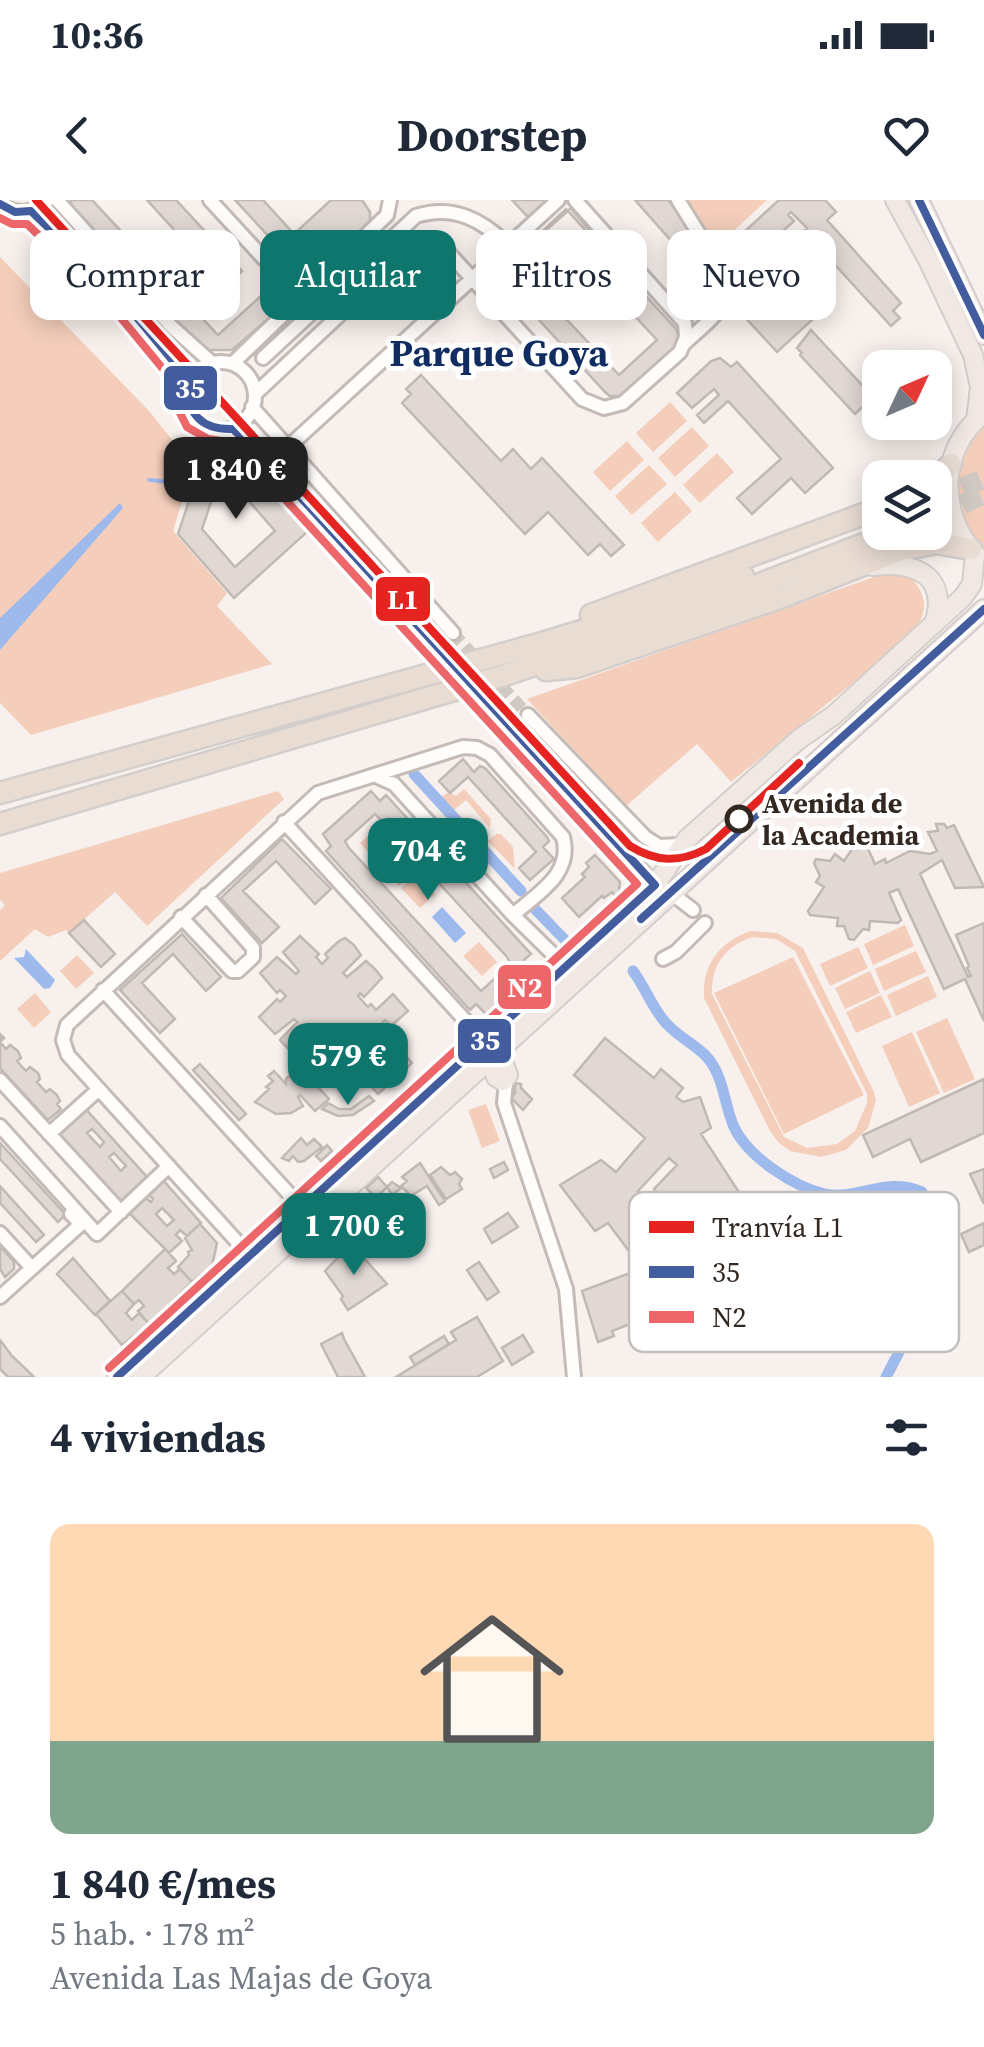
<!DOCTYPE html>
<html lang="es">
<meta charset="utf-8">
<style>
body{margin:0;font-family:"Source Serif 4",serif;background:#f2f2f3;color:#1f2937;height:100vh;display:flex;flex-direction:column;font-size:38px;white-space:nowrap}
*{box-sizing:border-box;margin:0}
p{font-size:32px;color:#747a83}
.icon{flex:none;width:55px;height:55px;fill:none;stroke:currentColor;stroke-width:2;stroke-linecap:round;stroke-linejoin:round}
.map{position:relative;height:1177px;overflow:hidden}
.details{display:flex;flex-direction:column;background:#fff;flex:1}
.details>*{flex:none}
.guide{position:absolute;left:30px;top:30px;width:925px;height:90px;display:flex;gap:20px}
.needle{width:65px;rotate:46deg}
.tools{position:absolute;left:862px;top:150px;display:grid;gap:20px}
.tools a{display:grid;place-items:center;width:90px;height:90px;border-radius:20px;background:#fff;box-shadow:0 5px 25px #0003;font-size:50px}
.price{position:absolute;translate:-50% -85px;padding:0 22px;border-radius:20px;background:#0f766e;color:#fff;font-size:32px;line-height:65px;filter:drop-shadow(0 2px 5px #0008)}
.price::after{content:'';position:absolute;left:50%;top:60px;width:30px;height:22px;margin-left:-15px;background:inherit;clip-path:polygon(0 0,100% 0,50% 100%)}
.price.active{background:#222;color:#fff}
ul{padding:0;list-style:none}
li{display:grid;align-content:center;gap:20px;height:530px;padding:0 50px}
li span{display:grid;place-items:center;height:310px;border-radius:20px;color:#555}
li>.icon{margin-inline-start:auto}
span .icon{width:180px;height:180px;fill:#fffc;stroke-width:1}
li b{font-size:42px}
h2{display:flex;justify-content:space-between;align-items:center;height:120px;padding:0 50px;font-size:42px}
.pill{padding:0 35px;border-radius:20px;background:#fff;box-shadow:0 5px 25px #0003;font-size:35px;line-height:90px}
.pill.active{background:#0f766e;color:#fff}
.status{display:flex;justify-content:space-between;align-items:center;height:70px;padding:0 50px;background:#fff;direction:ltr}
.status svg{height:28px;fill:currentColor}
header{display:flex;justify-content:space-between;align-items:center;height:130px;padding:0 50px;background:#fff;font-size:45px;font-weight:700}
.map>svg:first-child{display:block}
</style>
<div class="status"><b>10:36</b><svg viewBox="0 0 49 12"><path d="M0 12V9h3v3zM5 12V6h3v6zM10 12V3h3v9zM15 12V0h3v12zM26 1h20v11H26zM47 4h2v5h-2z"/></svg></div>
<header><svg class="icon" aria-label="back" viewBox="0 0 24 24"><path d="M15 5l-7 7 7 7"/></svg>Doorstep<svg class="icon" aria-label="heart" viewBox="0 0 24 24"><path d="M12 20l-8-8c-3-5 5-10 8-4 3-6 11-1 8 4z"/></svg></header>
<div class="map">
<svg width="984" height="1177" viewBox="0 0 984 1177">
<rect width="100%" height="100%" fill="#f7f0ec"/>
<!-- green -->
<path fill="#f4cebb" fill-rule="evenodd" d="M678 0H767L715 48Z
M0 57 150 212 173 241 196 255 173 331 227 393 217 406 272 464 31 535 0 503Z
M670 202 687 221 653 252 636 233Z
M984 224V348C950 313 948 259 984 224Z
M692 227 709 246 675 277 658 258Z
M627 241 644 260 610 291 593 272Z
M717 253 734 272 700 303 683 285Z
M649 265 667 284 632 315 615 296Z
M675 292 692 311 658 342 641 323Z
M888 372 917 377 914 381C929 400 926 414 913 434L731 582 697 544 626 606 527 499Z
M464 589 491 619 490 628 466 600 454 610 441 597 449 592 456 596Z
M278 591 284 599 147 726 115 692 69 733 66 730 48 737 35 729 0 761V710L5 705 0 700V673Z
M375 629 394 649 378 663 360 643Z
M496 634H501L513 647 515 669 488 641Z
M396 651 414 672 399 686 380 666Z
M417 674 435 694 420 708 401 688Z
M905 725 914 746 873 765 864 744Z
M751 731 777 733 803 748 874 892 876 900 868 928 846 950 821 957 790 951 778 942 770 931 704 798C702 765 720 741 751 731ZM753 737 776 739 795 751 867 894V903L855 931 837 944 807 948 784 937 712 794C711 765 726 745 753 737Z
M479 742 497 762 482 776 463 756Z
M858 747 868 768 830 786 820 764Z
M916 751 926 772 884 791 875 769Z
M77 755 94 773 76 789 60 771Z
M793 757 864 895 784 934 714 793Z
M870 771 880 793 845 809 835 788Z
M928 776 937 797 896 816 887 795Z
M35 793 51 812 34 828 17 809Z
M881 795 892 817 856 833 846 812Z
M947 818 975 879 944 893 916 832Z
M912 832 940 893 909 907 882 846Z
M486 904 500 941 482 948 468 910Z"/>
<!-- water -->
<path fill="#9eb9ec" d="M120 303 123 308 0 450V418Z
M442 707 466 733 455 743 432 717Z
M26 749 55 780 50 788 44 789 14 758 24 757Z"/>
<g fill="none" stroke-linecap="round" stroke-linejoin="round">
<!-- stream -->
<path stroke="#9eb9ec" stroke-width="4" d="M149 280 168 282"/>
<!-- canal -->
<path stroke="#9eb9ec" stroke-width="11" d="M414 574 521 691
M535 709 565 740
M633 771C645 787 652 807 665 822 677 836 694 844 706 856 724 875 724 905 734 927 748 957 794 987 825 994 858 1001 885 976 922 992 931 1019 914 1026 911 1049 910 1062 923 1076 927 1089L923 1106 886 1177"/>
</g>
<!-- building -->
<path fill="#e1d8d4" stroke="#c1b8b4" stroke-width="2.5" fill-rule="evenodd" d="M71 0H92L218 135 263 94 278 110 232 150H204L71 10Z
M147 0H176L242 71 226 87Z
M235 0H263L294 34 331 0H362L370 12V21L309 80Z
M512 0H547L528 17Z
M635 0H668L703 45 725 102 715 114H705L681 52Z
M779 0H825L836 12 827 20 901 103 893 111 900 118 891 126 804 31 807 28 791 12 788 15 794 21 749 62 732 43Z
M571 8 591 32 521 100 497 74Z
M566 9 676 129 679 138 677 146 625 196H610L605 192 497 74ZM578 55 657 140 619 175 540 91Z
M512 60 541 92 526 105 497 74Z
M777 82 812 120 777 152 742 114Z
M811 130 873 197 855 214 800 155 802 153 797 148Z
M720 158 731 167 737 162 833 268 805 293 791 278 752 314 737 298 781 259 728 201 704 223 697 215 719 195 714 189 692 208 677 193 711 161Z
M421 175 501 261 513 249 531 269 542 258 624 345 611 356 600 344 588 355 548 312 525 334 402 203 411 194 406 189Z
M205 253 229 257 242 253 261 273 257 278 307 332 234 398 178 334ZM217 284H234L275 331 235 367 202 329Z
M463 559 474 572 480 566 485 568 547 637 549 641 543 647 554 659 530 680 519 668 536 652 468 577 450 593 439 581Z
M371 591 380 601 386 595 531 754 524 760 534 771 486 814 476 804 470 810 326 651 331 646 323 634ZM375 614 507 757 511 764 481 791 349 648 345 641Z
M936 624H944L947 628 954 625 984 687 955 688 942 660 920 674 968 777 971 776 967 768 969 766 956 735 984 723V821L965 779 944 789 898 689 889 693 901 720 898 723 870 721 869 730 863 729 854 740 849 739 844 726H837L838 718 810 715 808 711 824 687 816 682 820 676 814 663 816 659 830 661 835 654 844 661 859 639 864 640 875 664 885 659 886 663 910 651 930 654 937 651 928 632 938 631Z
M282 639 331 689 315 704 276 661 243 691 279 727 262 743 221 698Z
M595 655 620 682 619 692 615 696 612 692 604 698 602 696 579 717 562 698 585 677 582 674 589 667 586 663Z
M84 720 115 754 101 767 69 733Z
M182 734 221 777 206 791 173 754 142 783 175 819 160 833 120 790Z
M300 736 319 754 316 757 322 764 328 758 325 754 339 741 345 738 354 745 361 755 343 773 347 777 366 761 375 769 382 778 364 797 360 793 358 796 368 807 371 804 376 810 393 794 408 811 391 826 385 820 379 826 412 863 378 894 347 859 317 886 329 899 315 911 300 895 298 897 303 906 291 913 276 914 255 902 269 889 266 887 273 881 268 876 274 871 286 884V879L299 867 302 870 330 844 319 831 312 837 316 841 296 857 280 840 297 822 294 819 275 834 259 817 277 799 280 802 286 796 280 790 277 793 260 773 277 757 296 774 299 771 283 752Z
M0 834 4 838 0 842 6 849 10 845 18 851 21 858 17 861 26 871 30 867 38 873 40 879 37 882 46 892 50 889 57 895 60 901 57 904 61 909 48 920 0 868Z
M605 838 654 878 661 869 683 888 676 897 683 902 700 897 711 928 701 934 746 1003 693 1046 654 989 677 965 669 958 638 991 671 1039 637 1062 608 1023 595 1031 560 985 601 960 616 972 645 938 574 875Z
M200 864 246 914 239 920 193 870Z
M984 879V933L921 962 910 939 873 957 863 935Z
M515 883 521 884V888L532 899 523 910 511 898 515 893Z
M369 896 374 901 353 915 338 916 322 909 328 903 339 909H351Z
M84 907 147 977 121 1001 57 931ZM92 929 104 942 100 947 87 933ZM114 953 126 966 121 971 109 957Z
M301 938 307 945 314 939 322 947 304 961 298 962 293 956 289 961 282 958Z
M0 943 66 1015 58 1022 0 959Z
M327 945 332 951 321 961 316 956Z
M504 962 508 970 494 978 490 969Z
M420 963 445 1001 439 1005 427 986 411 996 401 986 407 981 402 977Z
M441 967 450 975 455 972 462 979 459 984 462 989 446 999 430 975Z
M984 969V1004L970 974Z
M378 977 387 987 376 998 366 988Z
M162 979 201 1023 187 1036 180 1030 176 1035 182 1041 169 1053 128 1012 143 996 151 1002 153 999 147 993ZM162 1008 174 1020 167 1026 156 1014Z
M392 982 401 988 392 995 387 987Z
M0 986 44 1035 36 1042 0 1003Z
M508 1013 518 1027 492 1043 484 1029Z
M984 1023V1045L969 1052 961 1034Z
M200 1024 217 1043 212 1066 192 1082 178 1067 189 1055 188 1052 192 1050 185 1038Z
M0 1046 14 1062V1069L5 1077 0 1069Z
M354 1047 387 1084 348 1110 341 1099 343 1096 325 1071 345 1050 347 1052Z
M165 1049 176 1061 168 1068 174 1074 180 1069 192 1082 149 1124 138 1111 144 1106 139 1100 134 1104 122 1091Z
M73 1058 110 1101 95 1115 57 1074Z
M479 1062 499 1092 487 1100 467 1070Z
M646 1067 663 1111 612 1131 614 1136 598 1142 582 1091Z
M122 1091 134 1104 126 1113 132 1120 139 1113 149 1124 122 1145 96 1114Z
M477 1117 503 1161 477 1177H396L456 1140 451 1132Z
M342 1133 344 1139 365 1177H338L321 1144Z
M523 1135 533 1152 512 1165 502 1148Z
M444 1136 449 1144 415 1165 410 1157Z
M0 1140 12 1156 34 1177H8L0 1169Z"/>
<g fill="none" stroke-linecap="round" stroke-linejoin="round">
<!-- minor-tunnel -->
<path stroke="#d0c8c3" stroke-width="12" stroke-dasharray="12 6" stroke-linecap="butt" d="M453 433 528 515
M433 441 505 520"/>
<!-- highway-tunnel -->
<path stroke="#d0c8c3" stroke-width="20" stroke-dasharray="20 10" stroke-linecap="butt" d="M935 301 984 278
M935 317 984 294"/>
<defs>
<path id="minor" d="M57 0 172 127 212 163
M210 0 300 98
M678 0 726 77C736 105 702 126 684 144
M0 4C16 16 34 14 48 0
M31 11C91 59 144 122 191 183
M263 158 416 16C453 4 482 20 508 45
M187 196a34 34 0 1 1 68 0a34 34 0 1 1-68 0Z
M232 164 387 15 390 0
M255 194 410 49 424 42 446 50 582 199 604 208 623 203 680 152 686 137 685 123 575 0
M252 207 453 433
M233 229 272 266 433 441
M286 249 558 0
M528 515 645 637 659 646 680 645
M505 520 655 685 670 692 693 710
M376 576 394 584 513 715 568 769
M284 622 484 841
M181 717 232 771H238L253 757V748L206 695
M663 759 676 752 705 723
M103 790 301 1007
M0 880 121 1012
M506 881 504 903 566 1089 574 1177
M0 926 97 1034 169 966
M49 934 99 889
M0 1033 32 1068
M250 1056 68 855 63 840 67 825 318 593 463 547 477 548 490 555 563 637C573 674 538 693 513 715
M0 1097 81 1024 71 1014"/>
<path id="major" d="M895 0 928 60 973 155 980 187 976 220
M919 0 984 135
M976 355C938 314 938 250 983 214
M873 366C913 361 950 374 934 424
M488 850 496 877 503 881 508 875 498 849
M117 1177 655 685 687 639 798 540 834 515 963 397 972 384 975 354
M141 1177 984 409"/>
<path id="highway" d="M935 280 951 264
M591 415 880 308
M546 470 577 467 782 397 901 350 936 343 971 349
M0 593 542 443 663 406 743 376
M0 624 505 475 661 422 895 332"/>
</defs>
<!-- minor casing -->
<use href="#minor" stroke="#c4bbb7" stroke-width="18"/>
<!-- major casing -->
<use href="#major" stroke="#d3cecb" stroke-width="22"/>
<!-- highway casing -->
<use href="#highway" stroke="#d3cecb" stroke-width="25"/>
<!-- minor -->
<use href="#minor" stroke="#fefdfc" stroke-width="12"/>
<!-- major -->
<use href="#major" stroke="#f1e8e4" stroke-width="18"/>
<!-- highway -->
<use href="#highway" stroke="#e9dcd3" stroke-width="20"/>
<defs>
<path id="bus-1" d="M919 0 984 135
M0 4 15 12 31 11 116 92 191 183C184 214 203 230 233 229L272 266 655 685 117 1177
M641 719 984 409"/>
<path id="bus-2" d="M0 18 12 24H27L107 101 177 186V207L187 227 208 239 228 242 263 275 637 684 109 1168"/>
</defs>
<!-- bus-1 casing -->
<use href="#bus-1" stroke="#fff" stroke-width="15"/>
<!-- bus-2 casing -->
<use href="#bus-2" stroke="#fff" stroke-width="15"/>
<!-- bus-1 -->
<use href="#bus-1" stroke="#435c9e" stroke-width="8"/>
<!-- bus-2 -->
<use href="#bus-2" stroke="#ed6669" stroke-width="8"/>
<defs>
<path id="tram-1" d="M36 0 630 646C656 662 679 663 706 649L799 563"/>
</defs>
<!-- tram-1 casing -->
<use href="#tram-1" stroke="#fff" stroke-width="15"/>
<!-- tram-1 -->
<use href="#tram-1" stroke="#e52422" stroke-width="8"/>
</g>
<!-- markers -->
<circle fill="#fff" stroke="#332721" stroke-width="5" cx="739" cy="619" r="12"/>
<g text-anchor="middle" stroke-width="10" stroke-linejoin="round" paint-order="stroke">
<!-- stop labels -->
<g font-size="28" font-weight="bold" fill="#332721" stroke="#fff" text-anchor="start">
<text x="762" y="613">Avenida de<tspan x="762" dy="32">la Academia</tspan></text>
</g>
<!-- district labels -->
<g font-size="38" font-weight="bold" fill="#112c61" stroke="#fff">
<text x="499" y="166">Parque Goya</text>
</g>
</g>
<!-- legend -->
<rect x="629" y="992" width="330" height="160" rx="15" fill="#fff" stroke="#c2bebc" stroke-width="2.5"/>
<rect x="649" y="1021" width="45" height="12" fill="#e52422"/>
<rect x="649" y="1066" width="45" height="12" fill="#435c9e"/>
<rect x="649" y="1111" width="45" height="12" fill="#ed6669"/>
<g font-size="28" fill="#332721">
<text x="712" y="1037">Tranvía L1</text>
<text x="712" y="1082">35</text>
<text x="712" y="1127">N2</text>
</g>
<g stroke="#fff" stroke-width="4">
<rect x="162" y="164" width="57" height="48" rx="10" fill="#435c9e"/>
<rect x="374" y="375" width="58" height="48" rx="10" fill="#e52422"/>
<rect x="496" y="763" width="57" height="48" rx="10" fill="#ed6669"/>
<rect x="456" y="817" width="57" height="48" rx="10" fill="#435c9e"/>
</g>
<g font-size="28" text-anchor="middle" font-weight="bold" fill="#fff">
<text x="190" y="198">35</text>
<text x="403" y="409">L1</text>
<text x="525" y="797">N2</text>
<text x="485" y="850">35</text>
</g>
</svg>
<div class="tools">
<a><svg class="needle" viewBox="-14 -14 28 28"><path d="M0-13l5 13h-10z" fill="#e53935"/><path d="M0 13l5-13h-10z" fill="#747a83"/></svg></a>
<a><svg class="icon" aria-label="layers" viewBox="0 0 24 24"><path d="M12 4l9 5-9 5-9-5zM3 14l9 5 9-5"/></svg></a>
</div>
<b class="price active" style="left:236px;top:322px">1 840 €</b>
<b class="price" style="left:428px;top:703px">704 €</b>
<b class="price" style="left:348px;top:908px">579 €</b>
<b class="price" style="left:354px;top:1078px">1 700 €</b>
<div class="guide">
<a class="pill">Comprar</a>
<a class="pill active">Alquilar</a>
<a class="pill">Filtros</a>
<a class="pill">Nuevo</a>
</div>
</div>
<section class="details">
<h2>4 viviendas<svg class="icon" aria-label="filters" viewBox="0 0 24 24"><path d="M4 7h16M4 17h16"/><circle cx="9" cy="7" r="2"/><circle cx="15" cy="17" r="2"/></svg></h2>
<ul>
<li><span style="background:linear-gradient(#ffd9b3 70%,#7fa58c 0)"><svg class="icon" aria-label="home" viewBox="0 0 24 24"><path d="M3 11l9-7 9 7M6 9v11h12V9"/></svg></span><div><b>1 840 €/mes</b><p>5 hab. · 178 m²</p><p>Avenida Las Majas de Goya</p></div></li>
</ul>
</section>
